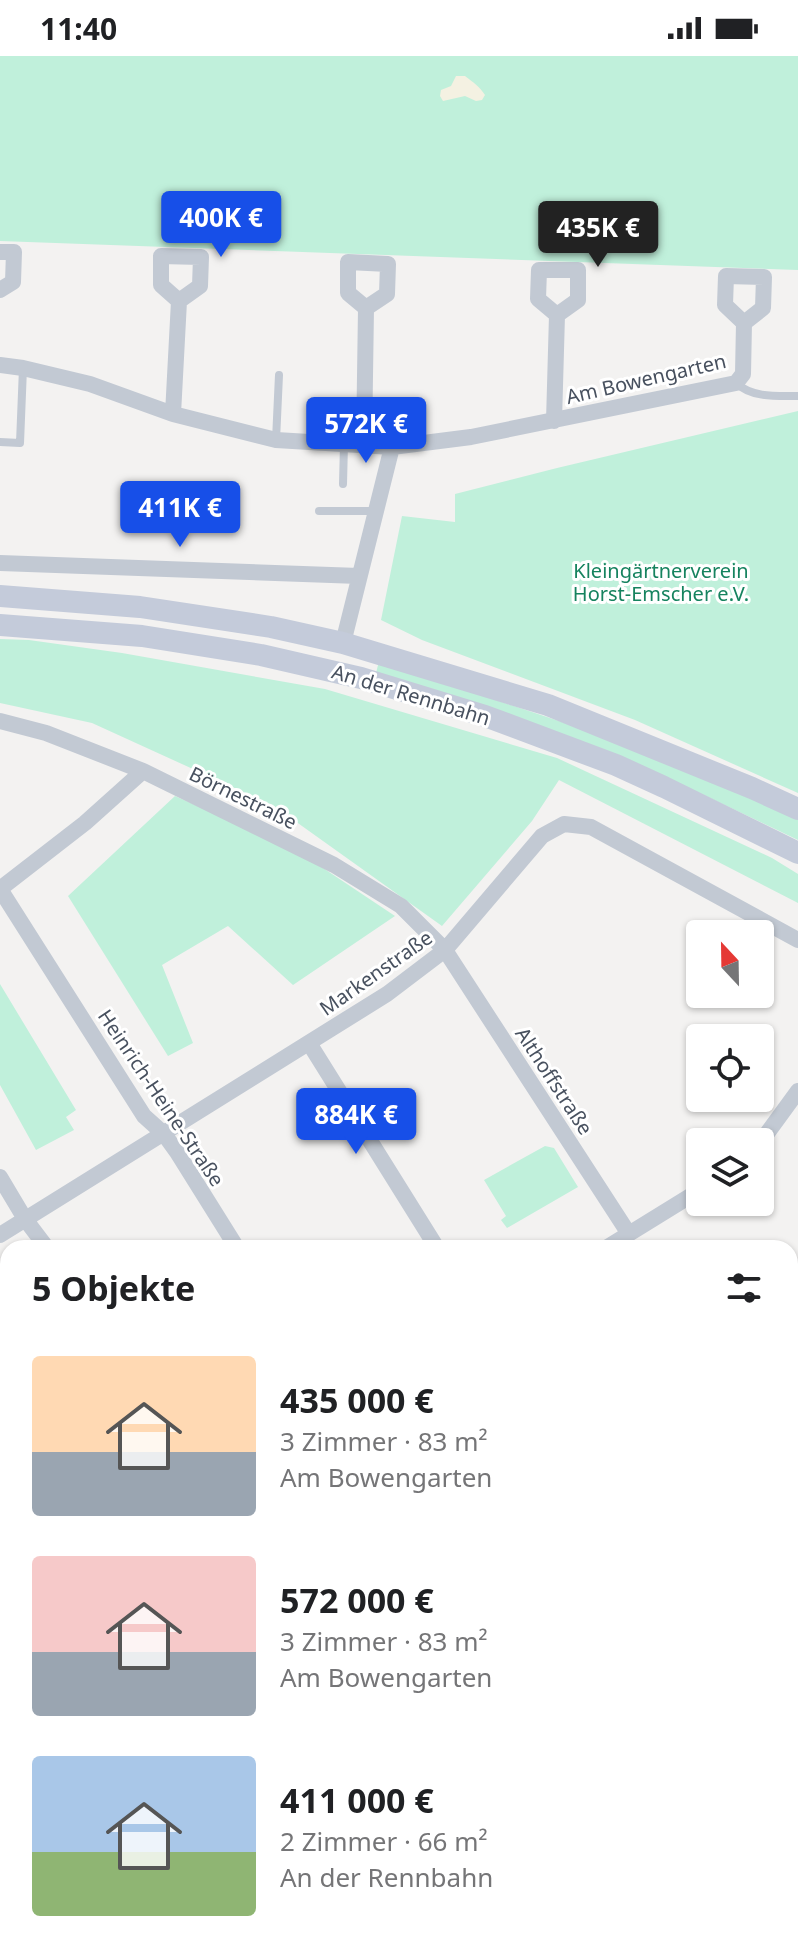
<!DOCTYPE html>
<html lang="de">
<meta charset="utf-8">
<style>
body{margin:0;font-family:"Noto Sans",sans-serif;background:#f2f2f2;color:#202124;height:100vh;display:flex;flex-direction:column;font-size:30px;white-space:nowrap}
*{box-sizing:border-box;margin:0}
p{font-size:26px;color:#757577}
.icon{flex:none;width:44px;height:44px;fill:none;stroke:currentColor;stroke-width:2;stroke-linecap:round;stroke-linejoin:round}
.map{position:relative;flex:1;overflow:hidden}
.drawer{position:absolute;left:0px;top:1184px;width:798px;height:712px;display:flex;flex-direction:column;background:#fff;border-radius:24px 24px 0 0;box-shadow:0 2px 6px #0004}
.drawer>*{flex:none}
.needle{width:52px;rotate:338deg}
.buttons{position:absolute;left:686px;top:864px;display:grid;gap:16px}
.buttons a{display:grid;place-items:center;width:88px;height:88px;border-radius:8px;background:#fff;box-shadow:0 2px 6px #0004;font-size:40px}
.price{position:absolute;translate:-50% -68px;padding:0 18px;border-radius:8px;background:#174fe8;color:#fff;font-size:26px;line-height:52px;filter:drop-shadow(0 2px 4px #0008)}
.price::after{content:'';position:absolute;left:50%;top:48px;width:24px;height:18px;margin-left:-12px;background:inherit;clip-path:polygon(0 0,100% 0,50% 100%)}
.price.on{background:#222;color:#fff}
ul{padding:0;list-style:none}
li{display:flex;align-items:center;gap:24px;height:200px;padding:0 32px}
li span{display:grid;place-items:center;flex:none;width:224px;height:160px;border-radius:8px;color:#555}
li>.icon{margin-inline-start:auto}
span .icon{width:96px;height:96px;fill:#fffc;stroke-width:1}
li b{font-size:34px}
h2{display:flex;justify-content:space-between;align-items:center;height:96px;padding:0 32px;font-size:34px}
.status{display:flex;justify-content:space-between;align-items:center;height:56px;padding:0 40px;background:#fff;direction:ltr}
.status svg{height:22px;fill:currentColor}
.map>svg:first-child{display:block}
</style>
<div class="status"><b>11:40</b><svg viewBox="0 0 49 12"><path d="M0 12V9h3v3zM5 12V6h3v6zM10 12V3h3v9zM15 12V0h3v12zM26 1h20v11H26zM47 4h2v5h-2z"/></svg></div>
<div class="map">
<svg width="798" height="1896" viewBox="0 0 798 1896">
<rect width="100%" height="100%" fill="#f3f2f1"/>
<!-- green -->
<path fill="#c0f0db" d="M0 0H798V214L0 185Z
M798 355V737L635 664 422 584 381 564 402 460 455 466V438L557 412Z
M0 583 29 584 122 597 325 633 557 702 772 802 798 818V847L559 724 532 765 442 870 274 750 92 667 0 647Z
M379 605 562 666 694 716 798 763V784L689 732 376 617Z
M175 740 249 773 320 810 395 860 293 929 228 870 162 909 193 987 168 1000 68 840Z
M0 928 76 1054 66 1061 74 1074 36 1094 0 1029Z
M545 1090 554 1092 578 1131 507 1172 501 1164 506 1160 484 1124Z
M798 1352V1896H470L461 1888H790V1362Z"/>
<!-- sand -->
<path fill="#f4f1e2" d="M456 20H465C473 26 480 31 485 39L482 44 476 45 465 40 443 45 440 40 441 34 451 30Z"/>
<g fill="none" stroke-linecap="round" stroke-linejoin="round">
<!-- stream -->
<path stroke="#8dc9ee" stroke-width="4" d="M790 1745 793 1744 798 1737
M790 1786 798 1801
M792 1790 796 1785 794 1780 798 1781
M598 1896 601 1888"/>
<!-- lane -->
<path stroke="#c2c9d3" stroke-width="8" d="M736 327C752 342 777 340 798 340
M276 384 279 319
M0 386 20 387 23 312
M343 428 344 388
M319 455H376
M790 1410 798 1400"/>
<!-- street -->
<path stroke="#c2c9d3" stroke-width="16" d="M0 196H14L13 226 0 234
M0 309 23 312 90 328 173 358 276 384 392 391 471 381 736 327 743 318 744 267 763 252 764 221 726 220 725 249 744 267
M173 358 179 245 200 230 201 201 161 200V229L179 245
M554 365 557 259 578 244V214H539L538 243 557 259
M364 388 366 252 387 238 388 208 348 206V237L366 252
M0 507 359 520
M343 587 392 391
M0 665 46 677 143 715 334 809 401 850 445 894 629 1178
M143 715 85 767 0 833 144 1060 164 1078 177 1096 237 1192
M309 987 437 1192
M760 1087 798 1035
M0 1121 25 1163 47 1192
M0 1179 387 938 445 894 542 780 564 768 591 771 798 884
M606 1192 700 1134
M0 1340 8 1351
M0 1577 8 1573
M790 1584 798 1581
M0 1878 8 1888
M453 1888 462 1896
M534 1896 540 1888"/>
<!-- secondary -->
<path stroke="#c4cbda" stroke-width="22" d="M0 540 140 551 271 571 343 587 548 649 752 732 798 753
M0 569 142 580 261 599 361 622 485 660 616 709 664 731 798 797
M790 1235 798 1226
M790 1263 798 1255
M81 1896 89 1888"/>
<!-- rail -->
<path stroke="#b3b5bb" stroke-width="4" d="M790 1326 798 1317
M790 1343 798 1334
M278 1896 285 1888
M310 1896 319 1888"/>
</g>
<g text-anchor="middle" stroke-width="6" stroke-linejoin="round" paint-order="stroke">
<!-- street labels -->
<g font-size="20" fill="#48515f" stroke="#fff">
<text transform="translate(646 323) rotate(-13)" y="7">Am Bowengarten</text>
<text transform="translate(411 639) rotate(17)" y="7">An der Rennbahn</text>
<text transform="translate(243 742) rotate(26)" y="7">Börnestraße</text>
<text transform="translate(376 917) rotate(-35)" y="7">Markenstraße</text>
<text transform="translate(554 1025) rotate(57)" y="7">Althoffstraße</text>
<text transform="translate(161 1042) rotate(56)" y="7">Heinrich-Heine-Straße</text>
</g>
<!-- park labels -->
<g font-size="20" fill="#16835f" stroke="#fff">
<text x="661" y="522">Kleingärtnerverein<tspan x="661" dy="23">Horst-Emscher e.V.</tspan></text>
</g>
</g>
</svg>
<div class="buttons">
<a><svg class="needle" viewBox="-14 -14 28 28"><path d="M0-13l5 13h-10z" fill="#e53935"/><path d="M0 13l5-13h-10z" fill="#757577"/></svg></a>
<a><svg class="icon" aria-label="locate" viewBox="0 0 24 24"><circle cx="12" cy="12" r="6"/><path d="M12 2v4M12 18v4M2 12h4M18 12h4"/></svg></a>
<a><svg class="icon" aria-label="layers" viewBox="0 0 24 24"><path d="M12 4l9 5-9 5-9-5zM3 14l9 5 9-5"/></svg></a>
</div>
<b class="price" style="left:221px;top:203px">400K €</b>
<b class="price on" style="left:598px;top:213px">435K €</b>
<b class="price" style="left:366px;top:409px">572K €</b>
<b class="price" style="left:180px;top:493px">411K €</b>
<b class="price" style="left:356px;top:1100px">884K €</b>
<section class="drawer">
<h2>5 Objekte<svg class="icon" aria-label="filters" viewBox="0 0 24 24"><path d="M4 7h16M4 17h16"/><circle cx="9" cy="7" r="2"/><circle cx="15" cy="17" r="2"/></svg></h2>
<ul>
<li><span style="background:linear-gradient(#ffd9b3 60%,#9aa5b1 0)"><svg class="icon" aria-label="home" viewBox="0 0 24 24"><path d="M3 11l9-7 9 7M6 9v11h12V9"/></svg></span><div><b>435 000 €</b><p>3 Zimmer · 83 m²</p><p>Am Bowengarten</p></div></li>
<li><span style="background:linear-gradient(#f6c9c9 60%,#9aa5b1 0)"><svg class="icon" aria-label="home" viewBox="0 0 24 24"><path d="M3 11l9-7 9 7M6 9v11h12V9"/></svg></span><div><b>572 000 €</b><p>3 Zimmer · 83 m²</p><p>Am Bowengarten</p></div></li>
<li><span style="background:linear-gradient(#a9c7e8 60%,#8fb573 0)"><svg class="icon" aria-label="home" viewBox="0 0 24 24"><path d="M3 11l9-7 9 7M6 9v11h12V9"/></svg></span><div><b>411 000 €</b><p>2 Zimmer · 66 m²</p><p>An der Rennbahn</p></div></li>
</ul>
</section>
</div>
